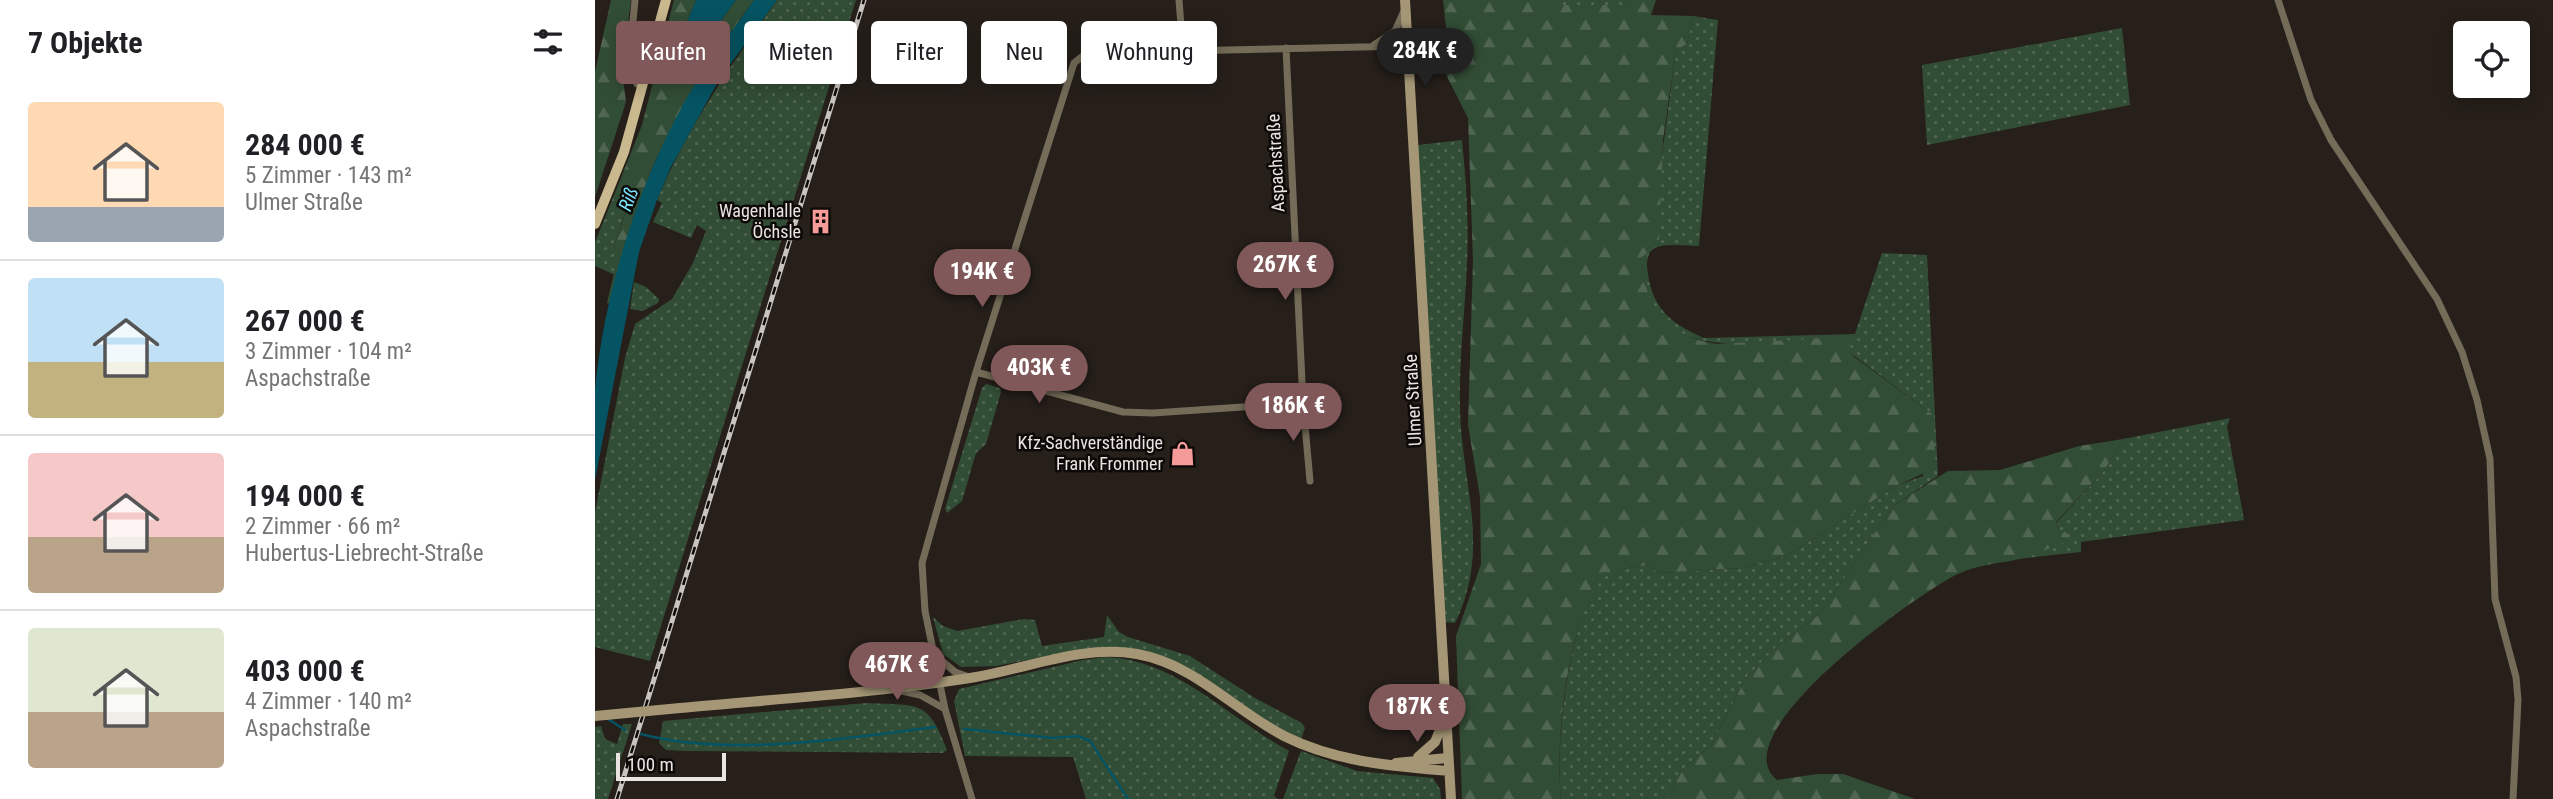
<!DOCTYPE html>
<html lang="de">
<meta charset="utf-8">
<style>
body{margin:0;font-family:"Roboto Condensed",sans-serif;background:#f2f2f2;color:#202124;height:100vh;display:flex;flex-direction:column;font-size:26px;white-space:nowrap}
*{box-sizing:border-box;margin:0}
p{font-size:23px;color:#757577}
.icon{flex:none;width:38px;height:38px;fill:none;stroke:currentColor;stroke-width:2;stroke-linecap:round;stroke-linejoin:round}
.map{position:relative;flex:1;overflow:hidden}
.sheet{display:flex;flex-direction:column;background:#fff;width:595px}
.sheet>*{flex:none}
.top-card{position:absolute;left:21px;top:21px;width:665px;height:63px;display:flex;gap:14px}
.controls{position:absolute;left:1858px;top:21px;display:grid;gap:14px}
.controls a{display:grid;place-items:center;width:77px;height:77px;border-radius:7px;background:#fff;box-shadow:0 4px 18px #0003;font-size:35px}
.scale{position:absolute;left:21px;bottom:18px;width:110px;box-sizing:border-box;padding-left:7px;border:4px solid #eae5e2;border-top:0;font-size:19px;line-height:24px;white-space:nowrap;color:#eae5e2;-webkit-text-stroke:5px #0c0907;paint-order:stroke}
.price{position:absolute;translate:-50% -60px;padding:0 16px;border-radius:24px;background:#805859;color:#fff;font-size:23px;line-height:46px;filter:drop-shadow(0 2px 4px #0008)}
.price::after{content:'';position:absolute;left:50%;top:42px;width:21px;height:16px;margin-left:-10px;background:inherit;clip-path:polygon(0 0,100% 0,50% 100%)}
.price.active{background:#222;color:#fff}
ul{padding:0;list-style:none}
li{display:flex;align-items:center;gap:21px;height:175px;padding:0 28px}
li+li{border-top:2px solid #e0e0e0}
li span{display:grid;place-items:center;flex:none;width:196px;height:140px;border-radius:7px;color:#555}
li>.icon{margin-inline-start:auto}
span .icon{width:84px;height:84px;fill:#fffc;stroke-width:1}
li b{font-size:30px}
h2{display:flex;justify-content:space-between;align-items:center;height:84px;padding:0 28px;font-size:30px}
.chip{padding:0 24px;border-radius:7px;background:#fff;box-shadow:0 4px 18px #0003;font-size:24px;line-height:63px}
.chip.active{background:#805859;color:#fff}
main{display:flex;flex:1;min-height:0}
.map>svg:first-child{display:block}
</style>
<main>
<section class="sheet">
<h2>7 Objekte<svg class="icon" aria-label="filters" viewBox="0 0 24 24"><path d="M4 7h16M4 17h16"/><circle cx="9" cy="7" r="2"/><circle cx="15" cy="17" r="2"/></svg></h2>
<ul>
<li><span style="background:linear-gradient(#ffd9b3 75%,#9aa5b1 0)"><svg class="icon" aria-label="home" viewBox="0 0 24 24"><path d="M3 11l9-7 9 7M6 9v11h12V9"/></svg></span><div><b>284 000 €</b><p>5 Zimmer · 143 m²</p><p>Ulmer Straße</p></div></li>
<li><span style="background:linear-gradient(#bfe0f5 60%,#c2b280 0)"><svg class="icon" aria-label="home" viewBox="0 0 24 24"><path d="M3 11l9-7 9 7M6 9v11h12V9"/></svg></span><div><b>267 000 €</b><p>3 Zimmer · 104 m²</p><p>Aspachstraße</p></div></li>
<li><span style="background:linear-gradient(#f6c9c9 60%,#b9a48a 0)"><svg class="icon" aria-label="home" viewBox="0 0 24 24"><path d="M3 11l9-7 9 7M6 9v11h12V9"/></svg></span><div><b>194 000 €</b><p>2 Zimmer · 66 m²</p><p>Hubertus-Liebrecht-Straße</p></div></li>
<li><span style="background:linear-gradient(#dfe7d0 60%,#b9a48a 0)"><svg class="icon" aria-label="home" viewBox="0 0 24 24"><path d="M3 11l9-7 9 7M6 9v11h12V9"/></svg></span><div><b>403 000 €</b><p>4 Zimmer · 140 m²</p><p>Aspachstraße</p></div></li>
</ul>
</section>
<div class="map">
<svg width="1958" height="799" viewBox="0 0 1958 799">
<defs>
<pattern id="green-dots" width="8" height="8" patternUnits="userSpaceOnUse" patternTransform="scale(1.75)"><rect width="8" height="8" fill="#324d35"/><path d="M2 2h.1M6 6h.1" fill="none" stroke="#506652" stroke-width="1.8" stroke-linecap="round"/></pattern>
<pattern id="forest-firs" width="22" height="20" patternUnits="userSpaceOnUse" patternTransform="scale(1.75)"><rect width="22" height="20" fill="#324d35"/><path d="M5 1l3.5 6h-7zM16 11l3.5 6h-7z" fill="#506652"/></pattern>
</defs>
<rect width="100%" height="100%" fill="#261f1a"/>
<!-- green -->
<path fill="url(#green-dots)" d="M182 0H261L55 661 0 647V512L30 358 40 324 77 299 98 263 111 231 102 225 96 238 58 222 67 203 62 200C93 126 136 65 182 0Z
M967 0H1032L1031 5H967Z
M1098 16 1123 20 1104 246C1092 246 1071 243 1060 248 1053 251 1052 260 1052 267 1056 307 1074 323 1109 338L1260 334 1287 253 1332 255 1343 476 1298 506 1225 614 1183 645 1151 678 1116 745 1089 768 1071 799H966C960 747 973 621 1006 580 1016 568 1041 567 1056 565L1062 573 1146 568 1191 556 1303 485 1328 476 1337 414 1258 355 1254 348C1225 347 1196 346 1167 345 1098 344 1050 339 1047 257L1055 248 1081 49 1092 44Z
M1527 28 1535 105 1332 145 1327 65Z
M867 140C871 180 874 222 872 263 870 311 864 359 865 407 866 483 897 548 860 623L850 622 823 145Z
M20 193 32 207 19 247 24 252 20 275 0 266V242Z
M39 282 51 287 64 299 63 303 48 311 35 309Z
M391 384 405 388 406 392 391 444 381 453 367 501 352 513 350 509 387 388Z
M1635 418 1632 426 1649 520 1486 542V552L1422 559 1474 540 1464 531 1461 523 1509 471 1528 439Z
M512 615 524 632 533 637 595 656 660 698 707 723 710 728 706 740 687 732 586 664 484 650 401 666 366 667 348 654 338 617 348 626 362 631 429 619 440 620 447 646 509 637Z
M512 657C582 660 635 719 694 751L679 796 683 799H491L478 757 370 756 359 701 364 689 488 660Z
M272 703C322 706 333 698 352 750L348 753 89 751 71 750 64 743 68 721Z
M28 724H37L13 799H0V727L6 726 10 739 22 744Z
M706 751 762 771 838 778 845 789 846 799H688Z"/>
<!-- forest -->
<path fill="url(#forest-firs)" d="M16 0H36L27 69 31 102 0 197V72Z
M79 0H101L72 69 84 78 141 0H159C122 51 87 103 61 160 40 206 28 256 15 304L12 303 24 252 19 247 32 208 20 193 47 125Z
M848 0H967V5H1031L1032 0H1061L1056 15 1098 16 1092 44 1081 50 1068 140 1064 244 1047 257C1049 307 1070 336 1122 344L1253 337 1258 356 1337 414 1341 468 1303 485 1191 556 1146 568 1062 573 1056 565C1041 567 1015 568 1006 581 972 624 960 744 966 799H867L861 636 886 564 885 497 873 425 878 260 873 118 837 47 852 37Z
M1528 439 1509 471 1461 522 1464 531 1471 532 1475 540C1457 547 1438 556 1420 560 1400 564 1382 565 1363 574 1326 591 1124 734 1182 780L1222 774H1248L1320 799H1071L1089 768 1116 745 1151 678 1183 645 1225 614 1298 506 1353 471 1405 470 1484 446Z"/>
<!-- water -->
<path fill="#055463" d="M101 0H141L84 78 72 70Z
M159 0H182L124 80 76 167 62 200 44 252 0 480C0 450 0 419 0 389 10 290 42 188 90 101 110 66 136 33 159 0Z"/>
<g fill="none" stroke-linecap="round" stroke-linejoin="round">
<!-- stream -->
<path stroke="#055463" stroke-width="2.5" d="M13 719 30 730
M369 729 459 738 483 736 495 741 533 799
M46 734C132 757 251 739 340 727"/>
<!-- minor -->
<path stroke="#746c58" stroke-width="7" d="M40 0 34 64 42 84 47 86
M584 0 588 51
M1683 0 1716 100 1736 140 1842 299 1867 352 1882 400 1895 459 1900 599 1921 677 1923 700 1918 799
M779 45 800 31 809 11
M381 372 528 412 558 413 708 403 691 48
M708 403 715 481
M340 655 360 672 374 677
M302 690 325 695 350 709
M377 799 350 709 330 611 327 563 381 372 479 63 494 51 506 47 588 51 812 46"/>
<!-- secondary -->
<path stroke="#a59776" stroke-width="10" d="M810 0 856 799
M85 708C181 699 279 693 375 678 429 670 486 644 542 654 599 664 639 710 689 736 741 762 797 766 853 771
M823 757 840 742 848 722
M801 763 852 758"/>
<!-- primary -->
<path stroke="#cab88e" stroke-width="10" d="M0 224 29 152 71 0"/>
<defs>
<path id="rail" d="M22 799 269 0"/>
</defs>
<!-- rail casing -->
<use href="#rail" stroke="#c9c4c0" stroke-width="5"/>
<!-- rail -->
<use href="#rail" stroke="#0c0907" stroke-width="2.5" stroke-dasharray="8" stroke-linecap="butt"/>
<!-- secondary-bridge -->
<path stroke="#a59776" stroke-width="10" d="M0 716 85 708"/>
</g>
<!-- icons -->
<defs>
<symbol id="building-bare" viewBox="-9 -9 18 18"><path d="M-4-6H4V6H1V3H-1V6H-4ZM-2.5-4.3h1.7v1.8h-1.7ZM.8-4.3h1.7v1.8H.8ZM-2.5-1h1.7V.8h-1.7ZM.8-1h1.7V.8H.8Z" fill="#f59b99" stroke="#0c0907" stroke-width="2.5" paint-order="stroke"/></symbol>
<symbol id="shop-bare" viewBox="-9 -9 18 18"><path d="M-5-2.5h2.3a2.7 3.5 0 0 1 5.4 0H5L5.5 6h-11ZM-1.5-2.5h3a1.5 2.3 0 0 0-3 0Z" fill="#f59b99" stroke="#0c0907" stroke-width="2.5" paint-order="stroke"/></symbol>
</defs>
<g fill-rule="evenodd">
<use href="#building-bare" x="208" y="204" width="35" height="35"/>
<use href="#shop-bare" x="570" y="436" width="35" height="35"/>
</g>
<g text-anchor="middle" stroke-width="5" stroke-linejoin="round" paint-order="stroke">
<!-- street labels -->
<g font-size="18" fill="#eae5e2" stroke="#0c0907">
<text transform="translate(681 163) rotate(-93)" y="6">Aspachstraße</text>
<text transform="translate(818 400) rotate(-93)" y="6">Ulmer Straße</text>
</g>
<!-- poi labels -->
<g font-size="18" fill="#eae5e2" stroke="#0c0907" text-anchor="end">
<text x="206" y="217">Wagenhalle<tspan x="206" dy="21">Öchsle</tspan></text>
<text x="568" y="449">Kfz-Sachverständige<tspan x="568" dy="21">Frank Frommer</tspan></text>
</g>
<!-- water labels -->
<g font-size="19" font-style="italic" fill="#7ce2fb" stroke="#0c0907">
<text transform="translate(33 199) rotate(-69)" y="7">Riß</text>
</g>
</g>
</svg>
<div class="controls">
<a><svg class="icon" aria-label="locate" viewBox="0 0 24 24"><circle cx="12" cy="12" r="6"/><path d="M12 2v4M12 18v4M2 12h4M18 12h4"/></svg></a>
</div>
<div class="scale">100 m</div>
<b class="price active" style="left:830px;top:88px">284K €</b>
<b class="price" style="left:690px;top:302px">267K €</b>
<b class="price" style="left:387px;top:309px">194K €</b>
<b class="price" style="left:444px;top:405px">403K €</b>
<b class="price" style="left:698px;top:443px">186K €</b>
<b class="price" style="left:302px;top:702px">467K €</b>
<b class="price" style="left:822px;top:744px">187K €</b>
<div class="top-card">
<a class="chip active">Kaufen</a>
<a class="chip">Mieten</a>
<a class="chip">Filter</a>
<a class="chip">Neu</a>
<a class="chip">Wohnung</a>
</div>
</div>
</main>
